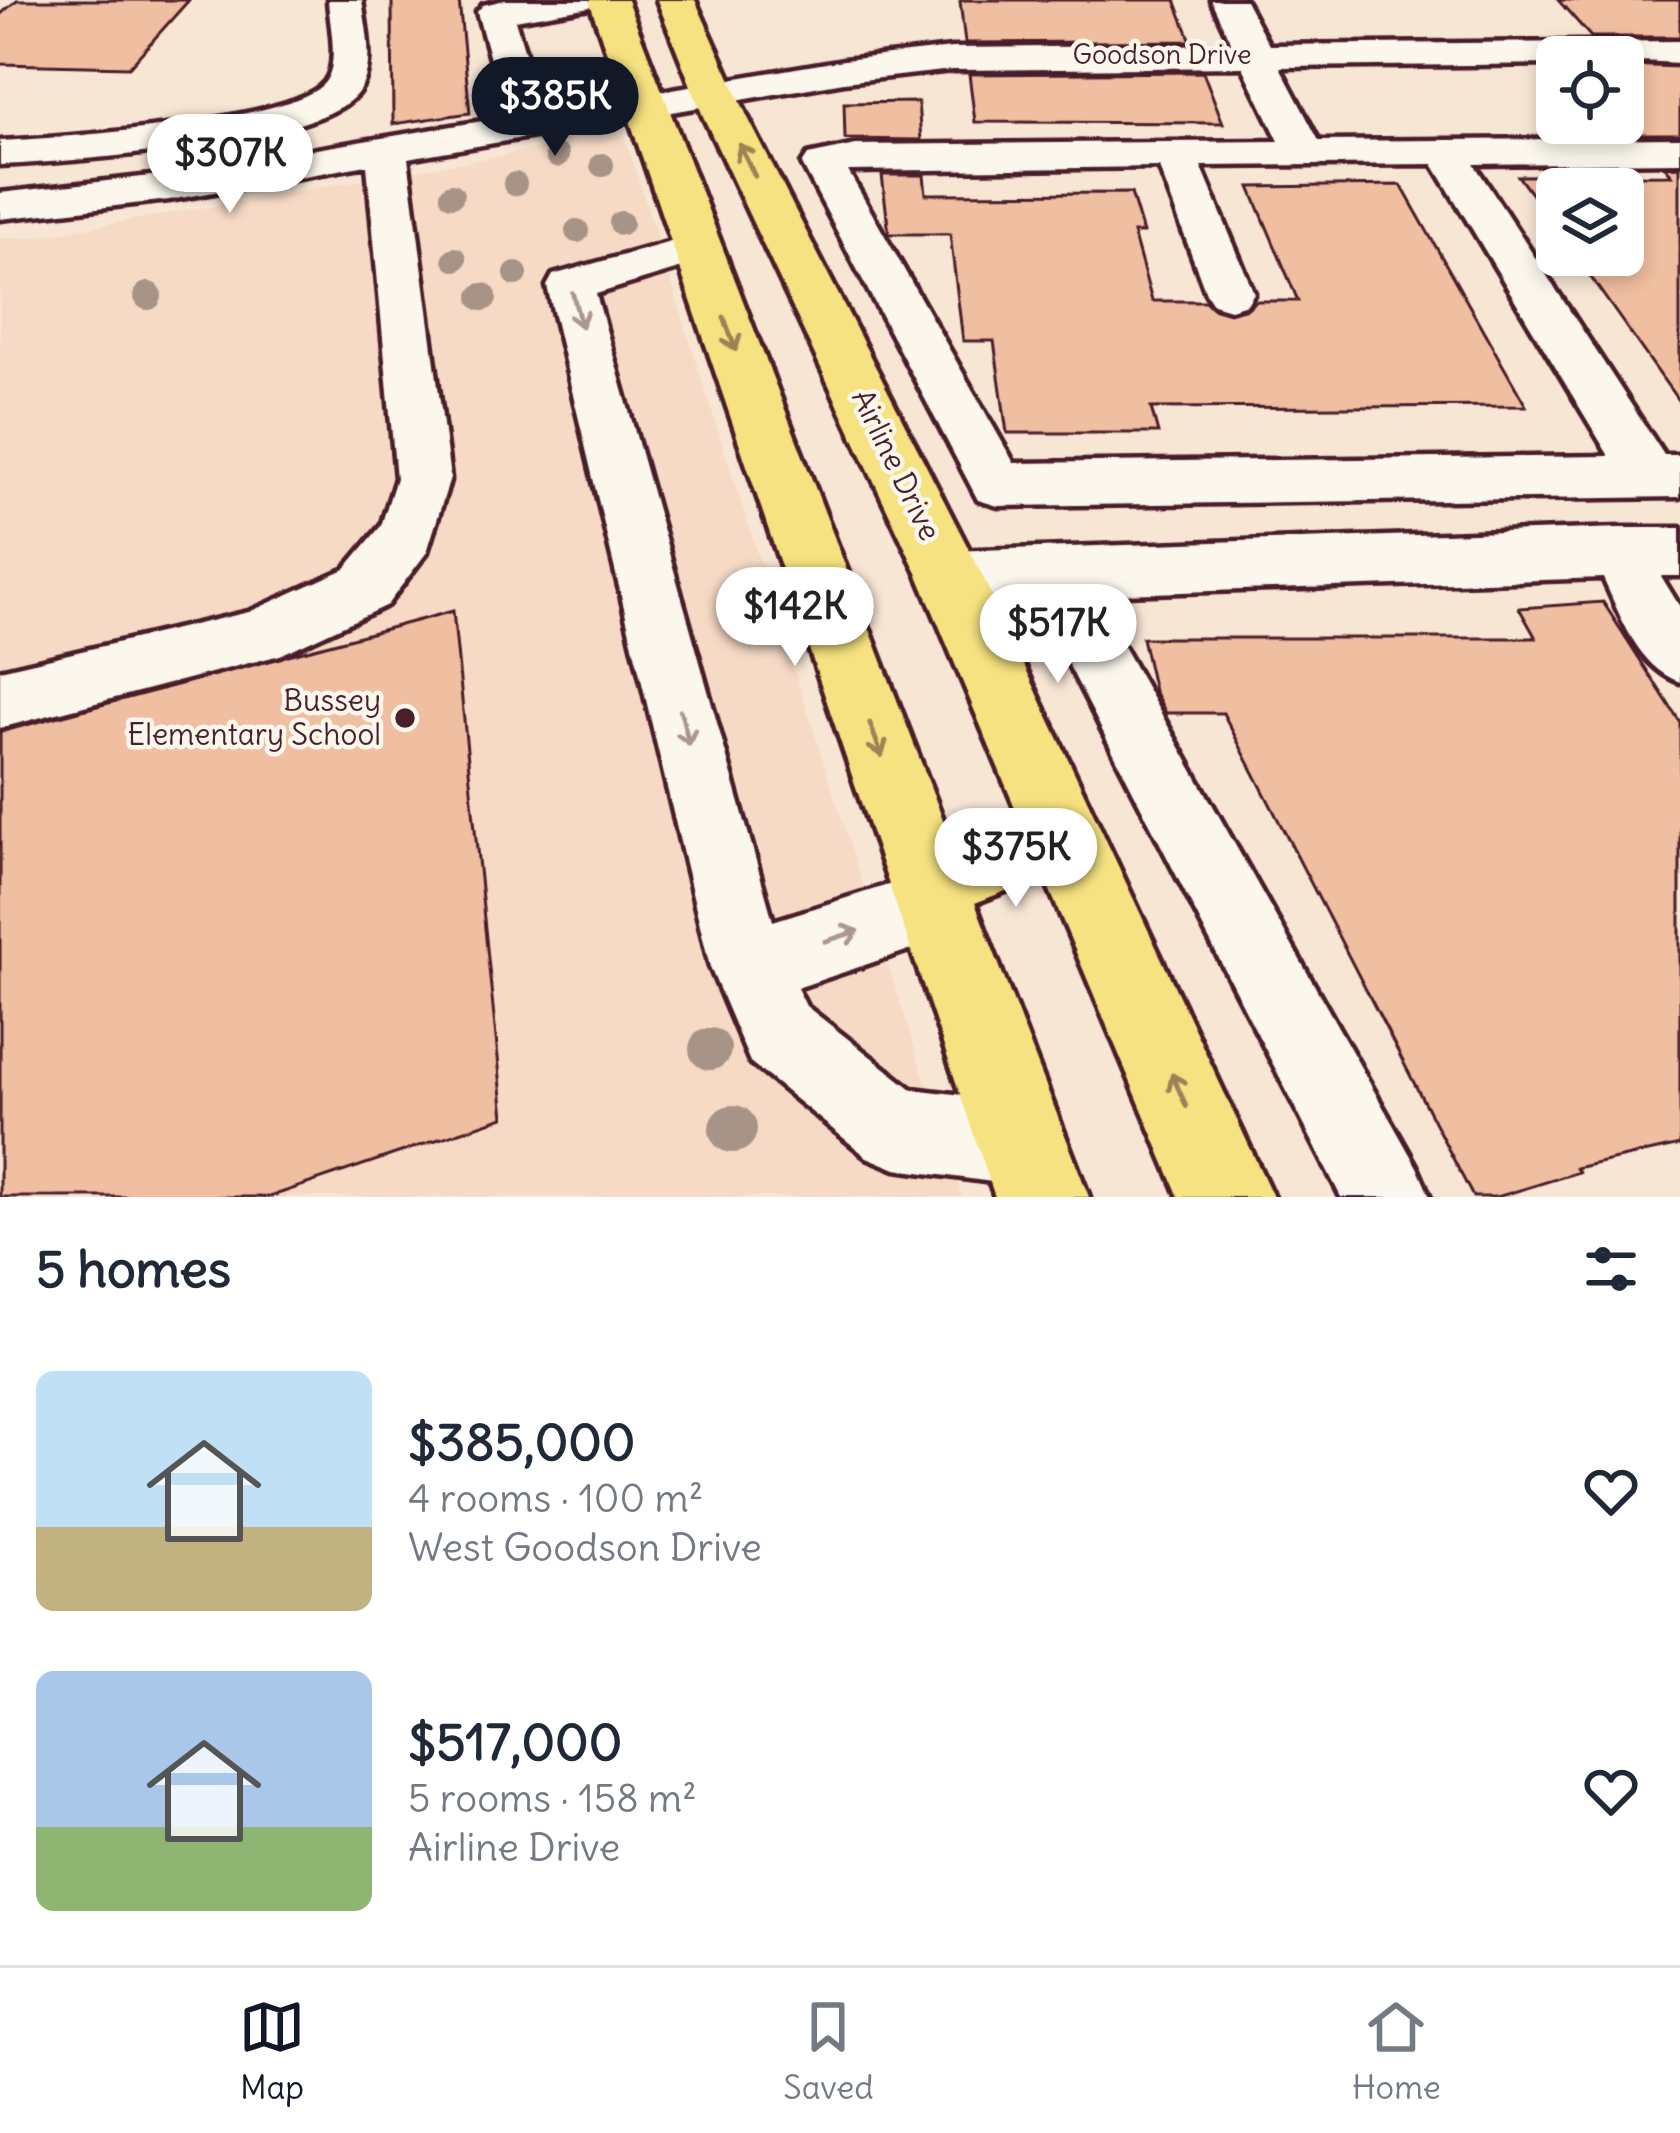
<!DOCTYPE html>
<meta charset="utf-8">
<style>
body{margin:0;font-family:Delius,sans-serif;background:#f6f6f7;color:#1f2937;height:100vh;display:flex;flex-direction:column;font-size:45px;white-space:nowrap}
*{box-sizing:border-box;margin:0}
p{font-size:39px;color:#747a83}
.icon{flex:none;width:66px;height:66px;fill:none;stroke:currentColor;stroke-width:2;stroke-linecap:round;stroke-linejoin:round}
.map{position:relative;height:1197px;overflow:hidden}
.details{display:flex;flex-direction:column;background:#fff;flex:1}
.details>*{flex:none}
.tools{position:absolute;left:1536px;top:36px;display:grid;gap:24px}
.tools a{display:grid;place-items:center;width:108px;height:108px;border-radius:18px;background:#fff;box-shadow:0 6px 18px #0003;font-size:60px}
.price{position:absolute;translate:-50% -102px;padding:0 27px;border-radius:42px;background:#fff;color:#222;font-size:39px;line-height:78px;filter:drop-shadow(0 3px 6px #0008)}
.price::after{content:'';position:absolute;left:50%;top:72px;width:36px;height:27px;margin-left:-18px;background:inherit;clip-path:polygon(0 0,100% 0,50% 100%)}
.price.selected{background:#111827;color:#fff}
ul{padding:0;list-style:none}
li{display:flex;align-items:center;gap:36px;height:300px;padding:0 36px}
li span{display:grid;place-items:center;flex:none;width:336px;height:240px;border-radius:18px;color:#555}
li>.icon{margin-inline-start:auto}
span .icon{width:144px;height:144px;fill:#fffc;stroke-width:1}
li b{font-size:51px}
h2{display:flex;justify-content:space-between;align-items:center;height:144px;padding:0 36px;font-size:51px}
.menu{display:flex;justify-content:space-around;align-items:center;height:168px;border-top:3px solid #e0e1e3;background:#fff;font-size:33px;color:#747a83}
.menu a{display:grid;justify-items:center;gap:6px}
.menu .selected{color:#111827}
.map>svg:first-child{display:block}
</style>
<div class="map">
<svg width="1680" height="1197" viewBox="0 0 1680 1197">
<rect width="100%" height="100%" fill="#f8e6d5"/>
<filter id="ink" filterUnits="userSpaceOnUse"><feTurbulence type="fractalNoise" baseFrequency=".00833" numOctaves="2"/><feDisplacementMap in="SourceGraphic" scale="24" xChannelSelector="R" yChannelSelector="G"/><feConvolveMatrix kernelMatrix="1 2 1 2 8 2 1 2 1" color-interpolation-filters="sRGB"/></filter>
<g filter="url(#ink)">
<!-- built -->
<path fill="#f6dac5" d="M624 134 962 1197H0V238H29Z"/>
<!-- building -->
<path fill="#f0bea0" stroke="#4a1f2b" stroke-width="3" d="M17 0H189L129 67 0 64V15Z
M392 0H459L470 113 393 124Z
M966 0H1175L1191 41 965 43 960 1Z
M1558 0H1680V37H1591Z
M1623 65 1680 67V134H1638L1623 116Z
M1203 72 1223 123 975 122 969 74Z
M918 102 921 140 845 139 844 103Z
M1680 166V403L1575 255H1623V189H1557V229L1518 176 1672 175 1665 167Z
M882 175H924L926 194 1131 193 1143 233H1133L1152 301H1205L1212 308 1229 313 1248 308 1255 301H1298L1250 187 1401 185 1526 406 1151 408 1158 433H1007L994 341H963L950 234H889Z
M1603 602 1680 722V1145L1576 1168 1579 1172 1497 1197H1473L1223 713H1166L1154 691 1142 638H1536L1519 608Z
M453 611 504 1117 269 1197H0V732Z"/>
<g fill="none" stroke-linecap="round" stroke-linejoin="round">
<defs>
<path id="minor" d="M328 0H362C366 30 378 74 353 98 307 143 70 162 0 165V141C55 138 295 122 325 82 340 63 329 22 328 0Z
M505 0H595L590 7 515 20 543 111 844 60 952 48 1232 45 1211 0H1245L1269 45 1680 41V63L1557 57V64L1280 67 1319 141 1680 138V162L1474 164 1664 455H1680V497L998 506 978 500 802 164 808 155 856 145 1279 141 1243 67 952 70 844 82 408 158 450 478 427 552 387 605 280 655 0 728V670L249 612 345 569 381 526 396 478 367 165 169 200 0 219V193L169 174 506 117 477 12 483 5ZM1433 164 1609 456 1014 463 848 171 1159 167 1206 293 1213 304 1230 309 1247 304 1254 293 1201 166Z
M699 234 715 238 722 248 715 258 596 294 773 921 936 870 962 880 972 906 962 932 797 988 806 1006 912 1089 1022 1102 1051 1115 1064 1144 1051 1173 1022 1186 896 1169 867 1157 750 1062 710 967 547 286 553 275Z
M1620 528H1680V576H1661L1680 607V682C1638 667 1621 617 1603 578L1094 595 1417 1167 1430 1197H1341L1034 597 950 599 929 592 920 575 929 558 950 551Z"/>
<path id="major" d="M589 0H627L949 835 1016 810 918 575 703 116 657 0H695L747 116 982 575 1273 1197H1179L1044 876 975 903 1089 1197H995Z"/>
</defs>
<!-- minor casing -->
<use href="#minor" stroke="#4a1f2b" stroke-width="9"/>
<!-- major casing -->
<use href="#major" stroke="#4a1f2b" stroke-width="9"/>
<!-- minor -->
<use href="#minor" fill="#fbf7ec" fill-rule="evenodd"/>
<!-- major -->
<use href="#major" fill="#f6e281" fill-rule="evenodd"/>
</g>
<!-- trees -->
<g fill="#a89387">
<circle cx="557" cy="156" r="12"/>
<circle cx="602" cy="165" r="12"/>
<circle cx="515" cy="184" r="12"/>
<circle cx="452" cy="195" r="12"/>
<circle cx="621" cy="223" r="12"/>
<circle cx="577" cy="231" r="12"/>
<circle cx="455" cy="259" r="12"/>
<circle cx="516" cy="274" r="12"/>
<circle cx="148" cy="296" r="14"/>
<circle cx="483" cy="297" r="14"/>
<circle cx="710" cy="1049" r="21"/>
<circle cx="733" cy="1129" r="24"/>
</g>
<!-- one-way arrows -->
<defs><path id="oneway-shaft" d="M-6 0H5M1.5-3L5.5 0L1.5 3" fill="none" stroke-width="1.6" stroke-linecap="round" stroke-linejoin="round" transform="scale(3)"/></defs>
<g stroke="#a08056">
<use href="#oneway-shaft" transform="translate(747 160) rotate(-116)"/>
<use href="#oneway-shaft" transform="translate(730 334) rotate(70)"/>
<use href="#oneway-shaft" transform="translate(876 740) rotate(70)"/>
<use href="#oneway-shaft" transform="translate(1179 1090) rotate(-114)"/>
</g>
<g stroke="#ab9695">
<use href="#oneway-shaft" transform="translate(577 310) rotate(75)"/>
<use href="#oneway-shaft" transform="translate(685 728) rotate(75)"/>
<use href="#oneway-shaft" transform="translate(842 936) rotate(-18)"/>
</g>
</g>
<!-- markers -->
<circle fill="#4a1f2b" stroke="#fbf7ec" stroke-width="4.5" cx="405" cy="718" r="12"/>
<g text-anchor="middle" stroke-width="9" stroke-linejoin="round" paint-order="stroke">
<!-- far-street labels -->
<g font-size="27" fill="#4a1f2b" stroke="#fbf7ec">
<text x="1162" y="64">Goodson Drive</text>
</g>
<!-- street labels -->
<g font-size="30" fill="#4a1f2b" stroke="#fbf7ec">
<text transform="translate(896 465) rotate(64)" y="10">Airline Drive</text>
</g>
<!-- poi labels -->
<g font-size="30" fill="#4a1f2b" stroke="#fbf7ec" text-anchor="end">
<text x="381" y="711">Bussey<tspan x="381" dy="34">Elementary School</tspan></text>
</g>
</g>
</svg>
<div class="tools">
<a><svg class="icon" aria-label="locate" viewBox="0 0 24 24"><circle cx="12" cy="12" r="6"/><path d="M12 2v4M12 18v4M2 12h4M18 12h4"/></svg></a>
<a><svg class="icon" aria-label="layers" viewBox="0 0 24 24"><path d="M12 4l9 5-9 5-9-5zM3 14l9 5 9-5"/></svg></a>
</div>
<b class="price selected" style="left:555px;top:159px">$385K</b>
<b class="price" style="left:230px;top:216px">$307K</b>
<b class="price" style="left:795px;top:669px">$142K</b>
<b class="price" style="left:1058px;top:686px">$517K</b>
<b class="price" style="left:1016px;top:910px">$375K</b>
</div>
<section class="details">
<h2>5 homes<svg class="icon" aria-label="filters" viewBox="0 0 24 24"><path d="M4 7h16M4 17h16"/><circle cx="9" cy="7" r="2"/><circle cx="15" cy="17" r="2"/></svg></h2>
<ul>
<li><span style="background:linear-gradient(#bfe0f5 65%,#c2b280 0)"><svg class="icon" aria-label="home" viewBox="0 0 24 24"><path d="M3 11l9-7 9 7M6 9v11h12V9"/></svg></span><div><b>$385,000</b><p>4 rooms · 100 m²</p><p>West Goodson Drive</p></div><svg class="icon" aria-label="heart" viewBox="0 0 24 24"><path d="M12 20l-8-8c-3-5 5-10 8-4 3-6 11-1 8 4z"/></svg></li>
<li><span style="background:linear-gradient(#a9c7e8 65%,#8fb573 0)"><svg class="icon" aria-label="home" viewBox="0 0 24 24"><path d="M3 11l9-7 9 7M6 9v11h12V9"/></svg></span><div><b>$517,000</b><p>5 rooms · 158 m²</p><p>Airline Drive</p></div><svg class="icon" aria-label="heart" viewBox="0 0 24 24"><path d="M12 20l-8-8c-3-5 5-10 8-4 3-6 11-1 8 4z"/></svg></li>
</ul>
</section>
<nav class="menu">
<a class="selected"><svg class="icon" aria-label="map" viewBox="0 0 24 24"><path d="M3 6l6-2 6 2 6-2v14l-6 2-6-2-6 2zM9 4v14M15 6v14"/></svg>Map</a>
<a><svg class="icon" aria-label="saved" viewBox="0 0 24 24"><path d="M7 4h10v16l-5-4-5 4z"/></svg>Saved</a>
<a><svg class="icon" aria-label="home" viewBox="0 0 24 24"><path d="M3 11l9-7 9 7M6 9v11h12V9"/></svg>Home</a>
</nav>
